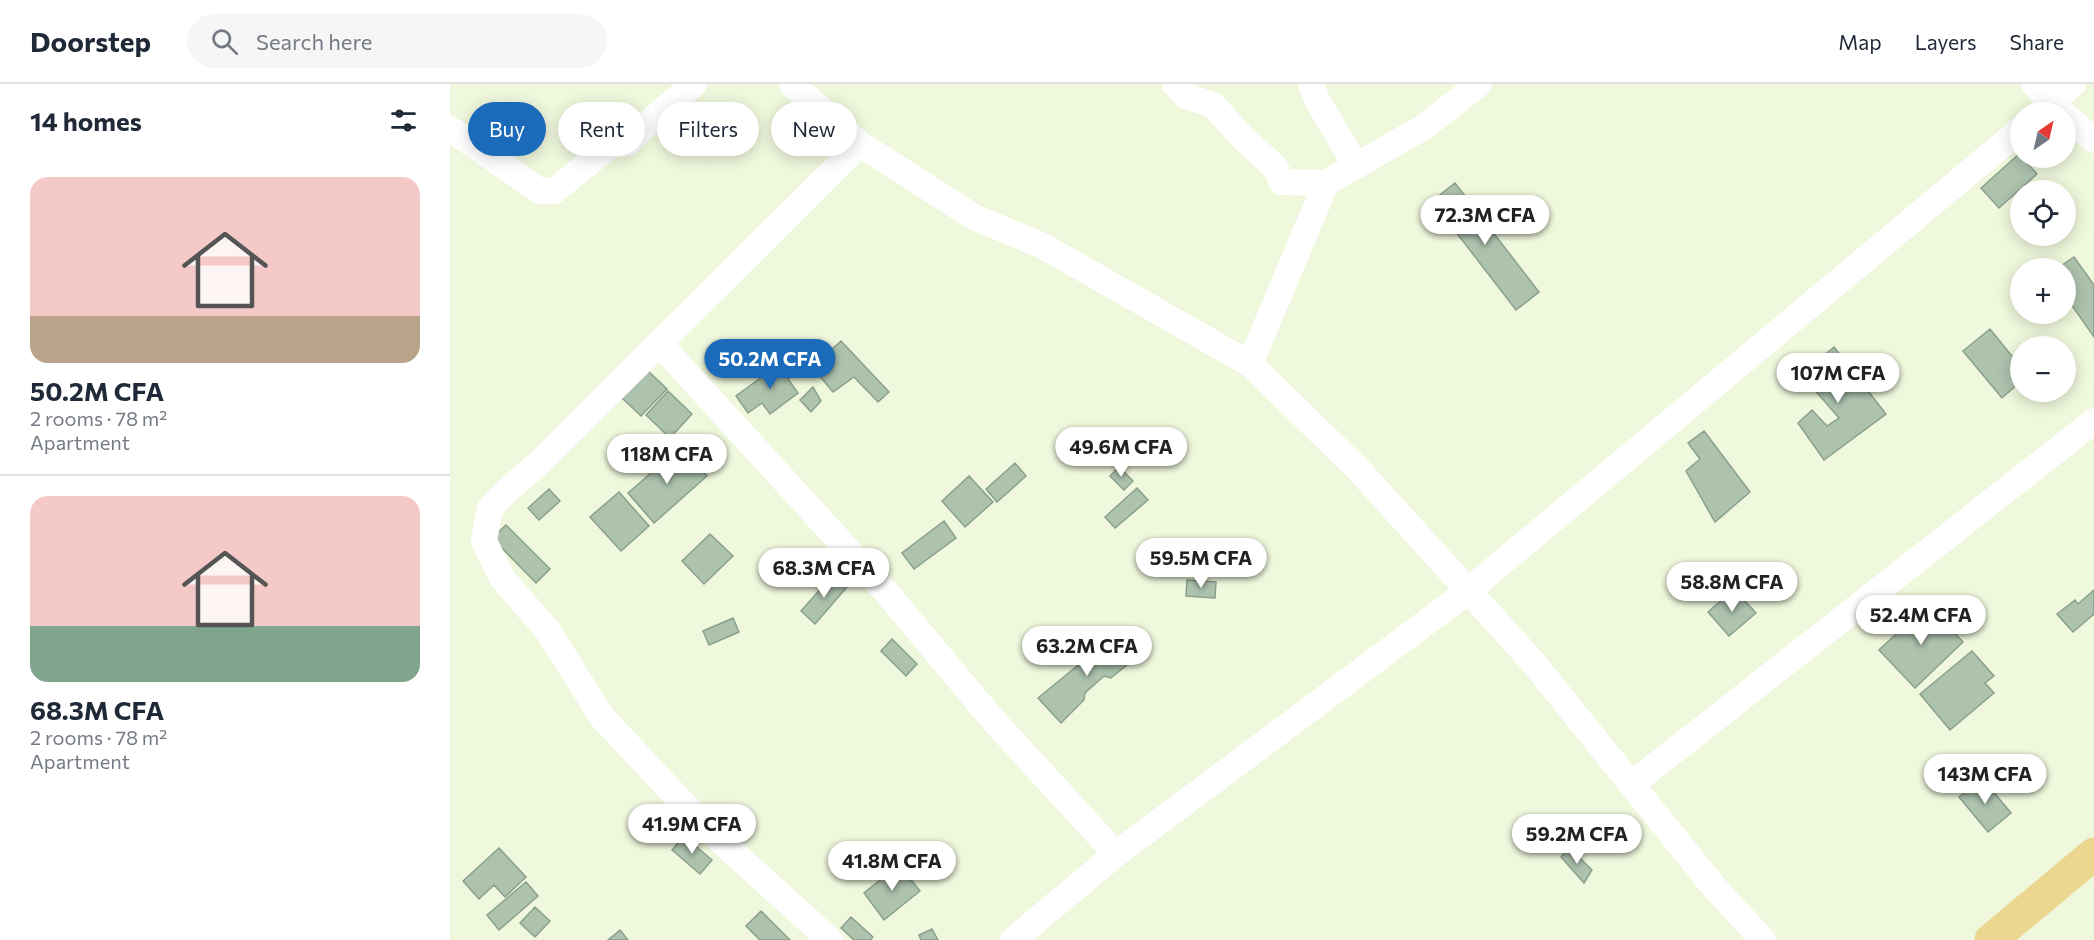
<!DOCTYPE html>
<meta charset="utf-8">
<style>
body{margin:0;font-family:Commissioner,sans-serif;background:#f6f6f7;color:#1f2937;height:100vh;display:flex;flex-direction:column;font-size:22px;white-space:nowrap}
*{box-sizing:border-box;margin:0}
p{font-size:20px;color:#747a83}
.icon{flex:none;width:33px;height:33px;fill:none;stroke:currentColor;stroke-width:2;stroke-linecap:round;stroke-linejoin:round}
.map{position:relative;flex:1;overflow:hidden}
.panel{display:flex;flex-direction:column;background:#fff;width:450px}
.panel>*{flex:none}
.top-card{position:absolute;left:18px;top:18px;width:570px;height:54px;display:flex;gap:12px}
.needle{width:39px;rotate:34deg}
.controls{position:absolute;left:1560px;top:18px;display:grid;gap:12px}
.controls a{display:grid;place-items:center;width:66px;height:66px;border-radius:50%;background:#fff;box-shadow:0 3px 15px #0003;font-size:30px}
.price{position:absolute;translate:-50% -51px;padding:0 14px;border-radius:21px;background:#fff;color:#222;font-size:20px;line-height:39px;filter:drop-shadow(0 2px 3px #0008)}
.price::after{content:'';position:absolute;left:50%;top:36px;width:18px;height:14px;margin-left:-9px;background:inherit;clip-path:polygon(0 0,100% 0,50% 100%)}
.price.selected{background:#1b6bba;color:#fff}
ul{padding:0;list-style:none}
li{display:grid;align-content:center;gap:12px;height:318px;padding:0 30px}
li+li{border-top:2px solid #e0e1e3}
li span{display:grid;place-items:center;height:186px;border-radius:18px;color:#555}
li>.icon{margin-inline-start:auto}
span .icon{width:108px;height:108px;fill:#fffc;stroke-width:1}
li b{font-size:26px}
h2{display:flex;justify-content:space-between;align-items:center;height:72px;padding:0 30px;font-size:26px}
.pill{padding:0 21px;border-radius:27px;background:#fff;box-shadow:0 3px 15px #0003;font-size:21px;line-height:54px}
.pill.selected{background:#1b6bba;color:#fff}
header{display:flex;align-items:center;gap:36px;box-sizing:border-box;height:84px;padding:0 30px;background:#fff;border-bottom:2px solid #e0e1e3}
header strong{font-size:28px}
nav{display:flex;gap:33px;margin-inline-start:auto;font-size:21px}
.search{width:420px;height:54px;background:#f6f6f7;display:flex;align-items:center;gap:15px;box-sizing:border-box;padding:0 21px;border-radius:33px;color:#747a83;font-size:22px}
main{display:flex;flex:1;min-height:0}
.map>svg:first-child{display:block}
</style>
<header>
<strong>Doorstep</strong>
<div class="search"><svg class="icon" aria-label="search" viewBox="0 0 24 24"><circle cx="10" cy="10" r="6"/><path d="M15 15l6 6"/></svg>Search here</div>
<nav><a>Map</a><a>Layers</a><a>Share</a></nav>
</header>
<main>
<section class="panel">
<h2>14 homes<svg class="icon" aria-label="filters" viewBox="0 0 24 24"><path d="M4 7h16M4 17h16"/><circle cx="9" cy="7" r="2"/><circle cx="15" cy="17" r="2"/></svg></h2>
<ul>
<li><span style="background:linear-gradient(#f6c9c9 75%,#b9a48a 0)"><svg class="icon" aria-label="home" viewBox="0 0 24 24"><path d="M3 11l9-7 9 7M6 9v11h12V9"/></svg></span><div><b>50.2M CFA</b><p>2 rooms · 78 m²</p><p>Apartment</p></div></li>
<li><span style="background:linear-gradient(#f6c9c9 70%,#7fa58c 0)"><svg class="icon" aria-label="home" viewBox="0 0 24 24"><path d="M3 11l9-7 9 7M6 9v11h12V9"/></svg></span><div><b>68.3M CFA</b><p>2 rooms · 78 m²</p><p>Apartment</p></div></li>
</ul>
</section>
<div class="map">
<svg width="1644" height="856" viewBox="0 0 1644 856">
<rect width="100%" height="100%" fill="#eff7dc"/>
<!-- building -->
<path fill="#adc3ae" stroke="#8ba08c" stroke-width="1.5" d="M1569 70 1587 90 1549 124 1531 104Z
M1005 99 1089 208 1066 226 982 117Z
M1624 173 1644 201V253L1616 213V184H1608Z
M1540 245 1570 282V298L1552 314 1513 267Z
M391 257 439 308 428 318 404 293 383 308 362 283Z
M1384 263 1436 330 1374 376 1348 339 1362 326 1377 342 1389 334 1351 290Z
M335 276 345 290 338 295 348 309 320 330 312 319 298 329 286 312Z
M196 285 217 305 191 332 170 312Z
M363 303 371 317 361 328 350 316Z
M218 307 242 330 220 354 196 331Z
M1254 347 1300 408 1265 438 1236 387 1250 375 1238 359Z
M231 363 257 392 204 439 178 409Z
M565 379 576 392 547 418 536 405Z
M669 383 683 397 674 406 660 392Z
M519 392 543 418 515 443 492 417Z
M687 404 698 416 665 444 655 433Z
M99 405 110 417 89 436 78 424Z
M169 408 199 442 171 467 140 433Z
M494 437 506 454 464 485 452 469Z
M56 441 100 485 86 499 42 454Z
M260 450 283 472 254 500 232 477Z
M383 491 397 503 365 540 351 527Z
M737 496 766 498 765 514 736 512Z
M1284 505 1306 529 1279 552 1258 528Z
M1644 506V530L1623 548 1607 530 1625 516 1628 520Z
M1478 520 1513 558 1465 604 1429 566Z
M283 534 289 548 259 561 253 547Z
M666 550 688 572 661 594 654 592 635 609 634 616 611 639 588 614Z
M442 555 467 580 456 592 431 567Z
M1522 567 1544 592 1535 599 1544 609 1500 646 1470 610Z
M1532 694 1561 729 1538 748 1509 713Z
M234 752 262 776 250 790 222 766Z
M1119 763 1142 786 1134 799 1111 773Z
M49 764 76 793 55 813 44 801 29 815 13 797Z
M449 781 470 807 434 836 414 809Z
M76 798 88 812 49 846 37 831Z
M85 823 100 837 85 853 70 839Z
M311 827 340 856H310L296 842Z
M401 833 423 853 420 856H404L391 844Z
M482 845 488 856H471L469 851Z
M170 846 178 856H158Z"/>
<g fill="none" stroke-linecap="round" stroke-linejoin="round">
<!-- minor -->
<path stroke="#fff" stroke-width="26" d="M342 0 410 60 524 133 593 162 800 280 907 384 1082 577 1264 803 1313 856
M725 0 736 12 763 21 794 55 825 83 832 98 876 99
M861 0 867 16 906 82
M1584 0 1612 28
M1591 28 1623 0
M1616 32 1644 56
M0 45 90 107H104L161 61 178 59 190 46 244 0
M210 260 437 509 544 637 666 770
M800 280 876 99 974 43 1029 0
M1182 700 1644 337
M380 856 253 741 152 633 98 547 52 494 34 457 40 424 61 403 88 380 410 60
M563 856 666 770 1013 511 1570 46"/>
<!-- highway -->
<path stroke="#ebd790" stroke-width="33" d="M1541 856 1644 770"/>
</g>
</svg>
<div class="controls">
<a><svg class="needle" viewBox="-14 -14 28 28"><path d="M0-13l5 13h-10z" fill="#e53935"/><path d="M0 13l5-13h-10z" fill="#747a83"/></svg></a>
<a><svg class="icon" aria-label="locate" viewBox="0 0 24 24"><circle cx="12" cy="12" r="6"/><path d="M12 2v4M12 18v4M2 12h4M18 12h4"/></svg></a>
<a>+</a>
<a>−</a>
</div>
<b class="price" style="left:1035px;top:162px">72.3M CFA</b>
<b class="price selected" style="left:320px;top:306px">50.2M CFA</b>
<b class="price" style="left:1388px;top:320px">107M CFA</b>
<b class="price" style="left:671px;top:394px">49.6M CFA</b>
<b class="price" style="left:217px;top:401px">118M CFA</b>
<b class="price" style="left:751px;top:505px">59.5M CFA</b>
<b class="price" style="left:374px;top:515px">68.3M CFA</b>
<b class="price" style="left:1282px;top:529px">58.8M CFA</b>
<b class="price" style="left:1471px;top:562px">52.4M CFA</b>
<b class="price" style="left:637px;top:593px">63.2M CFA</b>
<b class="price" style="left:1535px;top:721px">143M CFA</b>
<b class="price" style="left:242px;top:771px">41.9M CFA</b>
<b class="price" style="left:1127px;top:781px">59.2M CFA</b>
<b class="price" style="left:442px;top:808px">41.8M CFA</b>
<div class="top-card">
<a class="pill selected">Buy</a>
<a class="pill">Rent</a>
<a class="pill">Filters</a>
<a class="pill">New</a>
</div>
</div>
</main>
